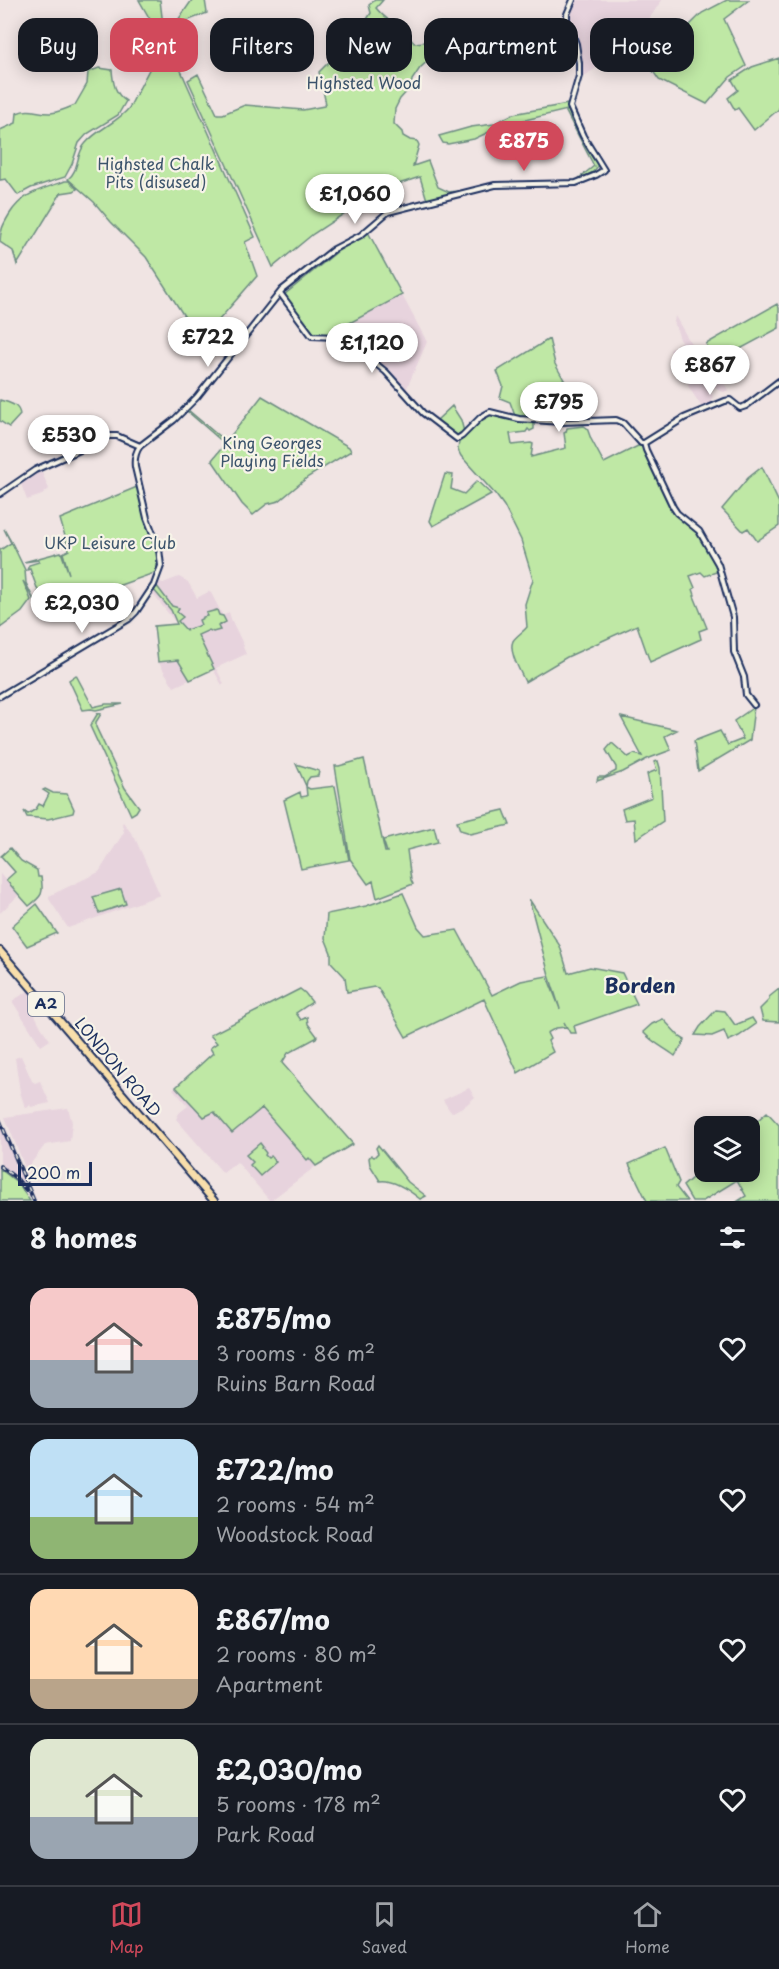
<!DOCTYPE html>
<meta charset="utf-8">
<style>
body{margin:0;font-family:"Playpen Sans",sans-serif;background:#242831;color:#f1f3f6;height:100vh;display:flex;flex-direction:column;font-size:22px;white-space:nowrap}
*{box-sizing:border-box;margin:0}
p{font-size:20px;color:#9ea1a6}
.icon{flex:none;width:33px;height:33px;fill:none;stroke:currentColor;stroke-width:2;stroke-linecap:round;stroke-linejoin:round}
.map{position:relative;height:1201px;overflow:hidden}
.side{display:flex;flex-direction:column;background:#171b24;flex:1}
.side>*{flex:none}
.banner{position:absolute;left:18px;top:18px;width:744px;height:54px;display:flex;gap:12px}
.controls{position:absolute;left:694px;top:1116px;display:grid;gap:12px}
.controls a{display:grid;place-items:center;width:66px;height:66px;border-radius:12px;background:#171b24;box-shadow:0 3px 15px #0003;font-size:30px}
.scale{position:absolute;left:18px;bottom:15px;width:74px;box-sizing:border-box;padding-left:6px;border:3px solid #1b2f5e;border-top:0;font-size:16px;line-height:21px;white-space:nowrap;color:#1b2f5e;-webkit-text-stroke:4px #f7f3e8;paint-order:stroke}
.price{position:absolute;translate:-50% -51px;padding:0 14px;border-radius:21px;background:#fff;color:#222;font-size:20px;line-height:39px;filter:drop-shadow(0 2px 3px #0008)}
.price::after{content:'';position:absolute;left:50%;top:36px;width:18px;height:14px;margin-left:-9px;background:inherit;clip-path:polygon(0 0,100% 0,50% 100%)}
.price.selected{background:#d1495b;color:#fff}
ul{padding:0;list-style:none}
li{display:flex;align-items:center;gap:18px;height:150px;padding:0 30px}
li+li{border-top:2px solid #363941}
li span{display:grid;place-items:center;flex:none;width:168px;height:120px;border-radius:18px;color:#555}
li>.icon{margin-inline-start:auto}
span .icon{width:72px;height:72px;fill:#fffc;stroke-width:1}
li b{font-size:26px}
h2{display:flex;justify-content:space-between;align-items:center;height:72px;padding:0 30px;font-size:26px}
.pill{padding:0 21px;border-radius:18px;background:#171b24;box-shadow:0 3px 15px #0003;font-size:21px;line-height:54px}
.pill.selected{background:#d1495b;color:#fff}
.dock{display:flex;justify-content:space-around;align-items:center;height:84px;border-top:2px solid #363941;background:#171b24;font-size:16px;color:#9ea1a6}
.dock a{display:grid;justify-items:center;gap:3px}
.dock .selected{color:#d1495b}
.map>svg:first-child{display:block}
</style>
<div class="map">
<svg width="779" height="1201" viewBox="0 0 779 1201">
<rect width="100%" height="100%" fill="#f0e4e3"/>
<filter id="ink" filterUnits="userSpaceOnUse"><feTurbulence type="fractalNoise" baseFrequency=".0167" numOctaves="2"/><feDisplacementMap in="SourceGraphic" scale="12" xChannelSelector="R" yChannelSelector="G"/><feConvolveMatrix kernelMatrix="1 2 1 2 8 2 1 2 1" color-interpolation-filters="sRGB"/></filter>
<g filter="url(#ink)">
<!-- built -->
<path fill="#e7d3dd" d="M577 0H662L636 38 621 51 583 77 580 45 570 19 571 11Z
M402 295 427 342 406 390 391 371 375 360 368 351 345 337 329 334Z
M675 316 693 347H699L711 369 708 371 714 380 721 378 728 390 724 392 718 390 716 387 709 389 713 397 711 399 714 405 703 409 688 386 690 368 683 372 671 352 670 350 681 342 674 322Z
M41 470 49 489 42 495 27 500 21 484Z
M179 577 188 582 197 598 210 591 223 616 229 612 231 619 244 646 243 647 246 654 216 668 224 684 222 685 213 669 174 687 157 660 154 626 176 623 152 593 159 580 160 583H163Z
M123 822 135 838 160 895 68 928 49 899V896L99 872 124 832 122 824Z
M0 874 19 895 0 913Z
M30 990 42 1003 33 1009V1011L41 1027 50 1040 41 1046 12 1001Z
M21 1056 32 1081 35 1083 40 1081 50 1103 31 1107 30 1105 27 1108 25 1107 20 1092 15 1058Z
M196 1069 353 1144 316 1166 270 1201 237 1162 223 1173 176 1119 179 1113 188 1106 173 1089Z
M469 1088 475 1097 466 1105 453 1112 450 1111 443 1100Z
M68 1108 72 1122 70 1141 45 1145 26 1170 5 1117Z
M0 1126 24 1182 0 1163Z"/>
<!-- green -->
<path fill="#bfe8a5" stroke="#6d8c82" stroke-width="1.5" d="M139 0H160L163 25 154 30 151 21Z
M192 0H205L207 13 174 26Z
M375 0H383L376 8C389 24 403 27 414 43L447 40 444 46 420 68 412 80 411 87 400 99 395 109 394 124 402 132 403 136 410 140 417 141 419 145 413 166 428 161 438 187 449 192 456 191 452 194 427 200 420 177 380 190 313 234 273 267 188 80 198 74 217 114H223L245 105 303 110 324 106 326 104 319 72 340 51 352 43 371 13 369 5Z
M727 0H749L724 19 746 66 730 77 707 104 659 80 646 61 690 25 702 13Z
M166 37 255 237 245 242 257 276 205 336 195 333 146 257 111 222 94 202 68 179C79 171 76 154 85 144 97 129 117 123 129 108Z
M779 58V109L754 130 738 108 735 110 728 98 738 90 732 80 752 67Z
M99 68 112 70C113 83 115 94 126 101L118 115 87 134 79 143 72 164 65 177 31 188 18 195 6 179 0 180V130L16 123 17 113C30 107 39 114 51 113 59 112 68 108 75 105L87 84 88 72Z
M568 104C566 117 588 152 598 165 595 173 587 176 579 178L594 166 566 112 567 110 504 125 474 139 448 144 443 143 439 136 471 127 494 124 513 114Z
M65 181H69L77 189 74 191 61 193 17 265 13 251 0 242C0 231 3 225 9 215 23 192 41 190 65 181Z
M368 232 402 295 329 334 315 335 284 295 338 251Z
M777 304 779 308V328L716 362 706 344Z
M549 339 555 364 575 399 540 402 542 417 515 416 510 402 500 398 503 386 497 371Z
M262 396 349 447 351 451 308 477 279 501 267 504 253 515 242 504 212 460 225 444 187 411 188 410 226 442Z
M0 400C9 403 19 404 20 415L9 427 0 421Z
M452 406 461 420 464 432 460 433 456 437 436 421Z
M489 414 534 420V429L530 431 528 429 526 432 510 434 512 445 531 443 533 444 531 457 566 448 564 433 566 432 567 428 584 426 587 428 591 439 604 463 640 445 642 447 671 505 699 534 719 571 705 576 701 572 690 576 695 588 693 589 695 595 694 596 707 628 699 631 701 639 650 662 637 625 567 657 525 682C521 672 508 652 513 641 516 636 523 632 527 627L525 604 533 579 521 540 504 506 496 495 461 456 458 450 459 442Z
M762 467 779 503V526L757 541 748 528 743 531 722 509 748 478Z
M445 474 453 475 451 489 464 494 477 481 491 494 433 526 430 521Z
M137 487 139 490 144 517 157 555V572L78 600 79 602 86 599 91 614 69 619 56 591 41 599 30 569 27 570 29 565 39 562V560L24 562 61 552 69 574 63 553 69 550 60 519Z
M4 529 13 545 25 570 26 583 34 600 23 581 31 600 22 612 0 628V550L11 543Z
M156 585 172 606 179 608 177 612 183 617 178 621 186 630 201 625 199 620 203 618V617L207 616 206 613 217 610 219 615 223 616 226 622 218 626 220 630 213 632 209 630 198 635 214 669 190 680 178 660 158 662 154 626 177 624 171 610 153 589Z
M76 675 93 707 106 704H123L96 710 91 709 83 710 69 680Z
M754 707 750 740 698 771 694 741 720 731 728 745 743 739 734 721Z
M98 713 101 714 96 722V727L125 788 139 807 136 812 131 815 90 726Z
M621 717 677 730 665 736 671 750 647 759 623 772 597 781 598 777H605L616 771V767L606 750 612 743 628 757 634 754 642 756Z
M364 759 385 852H387L383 840 434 827 438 842 407 850 411 880 413 884 377 898 373 881 368 884 350 859 335 766H339Z
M658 761 660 768 663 821 636 839 634 819 625 820 622 809 652 797 647 774 657 770 654 762Z
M296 764 319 771 318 776 310 777 307 781 306 787 310 789 335 786 349 860 301 869 284 800 300 792 301 797 307 796 306 786Z
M45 789 53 793 67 794 74 809 73 813 48 819 27 817 24 811 28 814 36 809 39 804 43 806 49 794 43 790Z
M504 810 510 825 470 834 467 832 460 830 457 821Z
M10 848 21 861 37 870 38 877H41C44 894 42 896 29 906L6 880 15 872 1 856Z
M121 889 126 904 99 913 93 897Z
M403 893 418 927 425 935 457 930 492 995 521 981 547 976 560 1009 549 975 529 899 560 946 568 973 590 967 622 973 637 1004 574 1026 576 1033H570L564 1022 566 1027 556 1028 547 1033 550 1039 548 1041 553 1052 518 1073 484 999 406 1037 378 988 374 987 347 992 345 977 331 962V953L325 938 327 914 366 906Z
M37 904 57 933 27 946 12 926Z
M300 989 305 993 312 1002 296 1013 301 1020 307 1017 308 1024 317 1036 316 1038 288 1053 282 1063 353 1144 316 1166 309 1158 307 1160 262 1108 232 1133 214 1112 204 1117 176 1087 213 1053 210 1048 217 1043 210 1035Z
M779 989V1022L763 1021 760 1009 769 1000V997Z
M716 1010 725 1011 735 1025 752 1018 756 1024 739 1036 728 1041 724 1031 712 1036 695 1035 700 1027Z
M663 1019 680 1037 685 1040 675 1056C663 1047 653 1043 643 1032L652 1024Z
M767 1112 779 1125V1201H738L746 1196 737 1180 703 1201H692L683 1186 705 1167V1172H750V1127Z
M260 1143 263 1147 262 1148 266 1153 265 1155 268 1158 271 1156 276 1162 260 1176 250 1165 253 1162 246 1155Z
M378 1145 408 1182 426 1196 420 1199C410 1191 393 1179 380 1181L370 1165 369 1158 371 1155 374 1157 378 1153 376 1148Z
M665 1148 679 1182 676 1187 687 1201H647L629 1164Z
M0 1169 17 1182 30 1201H0Z"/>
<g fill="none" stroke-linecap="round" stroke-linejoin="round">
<defs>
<path id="tertiary" d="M280 293 312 336 336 337 349 342 386 372 423 413 457 439 462 436 481 417 490 412 519 419 561 422 616 420 623 423 641 443H644
M644 443 646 450 673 507 677 513 699 531 718 564 733 617 734 652 744 677 746 695 754 705
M644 443 684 418 725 401 730 400 740 408 746 406 779 381
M0 494 35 470 80 450 104 436H117L140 446
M0 696 129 619 136 612 154 585 161 566 159 549 147 518 135 467C134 459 135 453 140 446L174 420 197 397 282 290 334 249 361 235 388 212 495 185 576 183 596 175 604 170 583 136 570 107 579 76V63L576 44 567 20V14L573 0"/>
<path id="primary" d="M0 951 214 1201"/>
</defs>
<!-- tertiary casing -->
<use href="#tertiary" stroke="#1b2f5e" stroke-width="8"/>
<!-- primary casing -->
<use href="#primary" stroke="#1b2f5e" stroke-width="10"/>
<!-- tertiary -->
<use href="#tertiary" stroke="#f7f3e8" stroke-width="4"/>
<!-- primary -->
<use href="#primary" stroke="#f8deab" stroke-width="6"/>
<defs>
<path id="rail" d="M0 1121 34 1201
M0 1166 17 1179 26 1190"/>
</defs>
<!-- rail casing -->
<use href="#rail" stroke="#1b2f5e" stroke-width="4"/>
<!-- rail -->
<use href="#rail" stroke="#f7f3e8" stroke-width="1.5" stroke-dasharray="4.5" stroke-linecap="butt"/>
</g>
</g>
<g text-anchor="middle" stroke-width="4.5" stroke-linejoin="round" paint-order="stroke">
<!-- shield labels -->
<rect fill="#f7f3e8" stroke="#5d6a87" stroke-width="1.5" x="28" y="992" width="36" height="24" rx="4.5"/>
<g font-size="15" font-weight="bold" fill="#1b2f5e">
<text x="46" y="1009">A2</text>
</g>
<!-- park labels -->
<g font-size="16" fill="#3c546c" stroke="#f7f3e8">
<text x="364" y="89">Highsted Wood</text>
<text x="156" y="170">Highsted Chalk<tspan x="156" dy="18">Pits (disused)</tspan></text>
<text x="272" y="449">King Georges<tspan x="272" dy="18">Playing Fields</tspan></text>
<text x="110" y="549">UKP Leisure Club</text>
</g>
<!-- street labels -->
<g font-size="16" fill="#1b2f5e" stroke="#f7f3e8">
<text transform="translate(118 1067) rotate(50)" y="6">LONDON ROAD</text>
</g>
<!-- quarter labels -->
<g font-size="20" font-weight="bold" fill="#1b2f5e" stroke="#f7f3e8">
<text x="640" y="993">Borden</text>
</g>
</g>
</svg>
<div class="controls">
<a><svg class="icon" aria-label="layers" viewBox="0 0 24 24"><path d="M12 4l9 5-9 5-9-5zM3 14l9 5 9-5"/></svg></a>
</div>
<div class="scale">200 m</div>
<b class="price selected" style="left:524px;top:172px">£875</b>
<b class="price" style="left:355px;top:225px">£1,060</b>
<b class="price" style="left:208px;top:368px">£722</b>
<b class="price" style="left:372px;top:374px">£1,120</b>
<b class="price" style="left:710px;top:396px">£867</b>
<b class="price" style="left:559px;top:433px">£795</b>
<b class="price" style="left:69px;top:466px">£530</b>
<b class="price" style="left:82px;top:634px">£2,030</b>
<div class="banner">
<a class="pill">Buy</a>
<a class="pill selected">Rent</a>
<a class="pill">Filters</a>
<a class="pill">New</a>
<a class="pill">Apartment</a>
<a class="pill">House</a>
</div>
</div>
<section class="side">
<h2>8 homes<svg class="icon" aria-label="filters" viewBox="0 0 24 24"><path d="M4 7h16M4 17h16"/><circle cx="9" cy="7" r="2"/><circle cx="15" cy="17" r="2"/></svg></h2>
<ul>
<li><span style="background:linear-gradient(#f6c9c9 60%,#9aa5b1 0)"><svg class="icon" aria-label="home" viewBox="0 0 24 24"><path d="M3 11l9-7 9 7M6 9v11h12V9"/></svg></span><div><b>£875/mo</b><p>3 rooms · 86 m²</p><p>Ruins Barn Road</p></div><svg class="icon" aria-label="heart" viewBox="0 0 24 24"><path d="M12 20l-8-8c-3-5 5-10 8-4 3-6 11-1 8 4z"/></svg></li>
<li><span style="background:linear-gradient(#bfe0f5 65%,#8fb573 0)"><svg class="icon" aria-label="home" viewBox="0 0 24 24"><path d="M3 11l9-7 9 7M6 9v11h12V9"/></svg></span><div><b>£722/mo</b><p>2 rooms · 54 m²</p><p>Woodstock Road</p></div><svg class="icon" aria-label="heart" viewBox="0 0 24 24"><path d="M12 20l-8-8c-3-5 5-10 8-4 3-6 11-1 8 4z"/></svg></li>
<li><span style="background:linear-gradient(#ffd9b3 75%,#b9a48a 0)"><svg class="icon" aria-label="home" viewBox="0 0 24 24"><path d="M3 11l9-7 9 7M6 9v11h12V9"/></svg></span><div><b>£867/mo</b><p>2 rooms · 80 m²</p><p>Apartment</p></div><svg class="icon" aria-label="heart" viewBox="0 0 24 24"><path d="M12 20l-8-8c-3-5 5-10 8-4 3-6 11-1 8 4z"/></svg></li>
<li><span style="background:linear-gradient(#dfe7d0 65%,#9aa5b1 0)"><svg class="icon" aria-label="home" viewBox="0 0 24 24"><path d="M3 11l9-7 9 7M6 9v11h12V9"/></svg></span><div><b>£2,030/mo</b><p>5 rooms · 178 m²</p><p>Park Road</p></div><svg class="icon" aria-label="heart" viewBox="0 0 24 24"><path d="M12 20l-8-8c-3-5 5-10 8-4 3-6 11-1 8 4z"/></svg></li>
</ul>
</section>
<nav class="dock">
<a class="selected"><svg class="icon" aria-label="map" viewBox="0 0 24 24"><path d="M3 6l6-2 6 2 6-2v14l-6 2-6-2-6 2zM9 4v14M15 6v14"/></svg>Map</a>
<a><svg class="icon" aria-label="saved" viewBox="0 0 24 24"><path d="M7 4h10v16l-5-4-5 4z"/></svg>Saved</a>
<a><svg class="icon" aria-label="home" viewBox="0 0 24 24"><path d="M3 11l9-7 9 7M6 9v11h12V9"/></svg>Home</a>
</nav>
